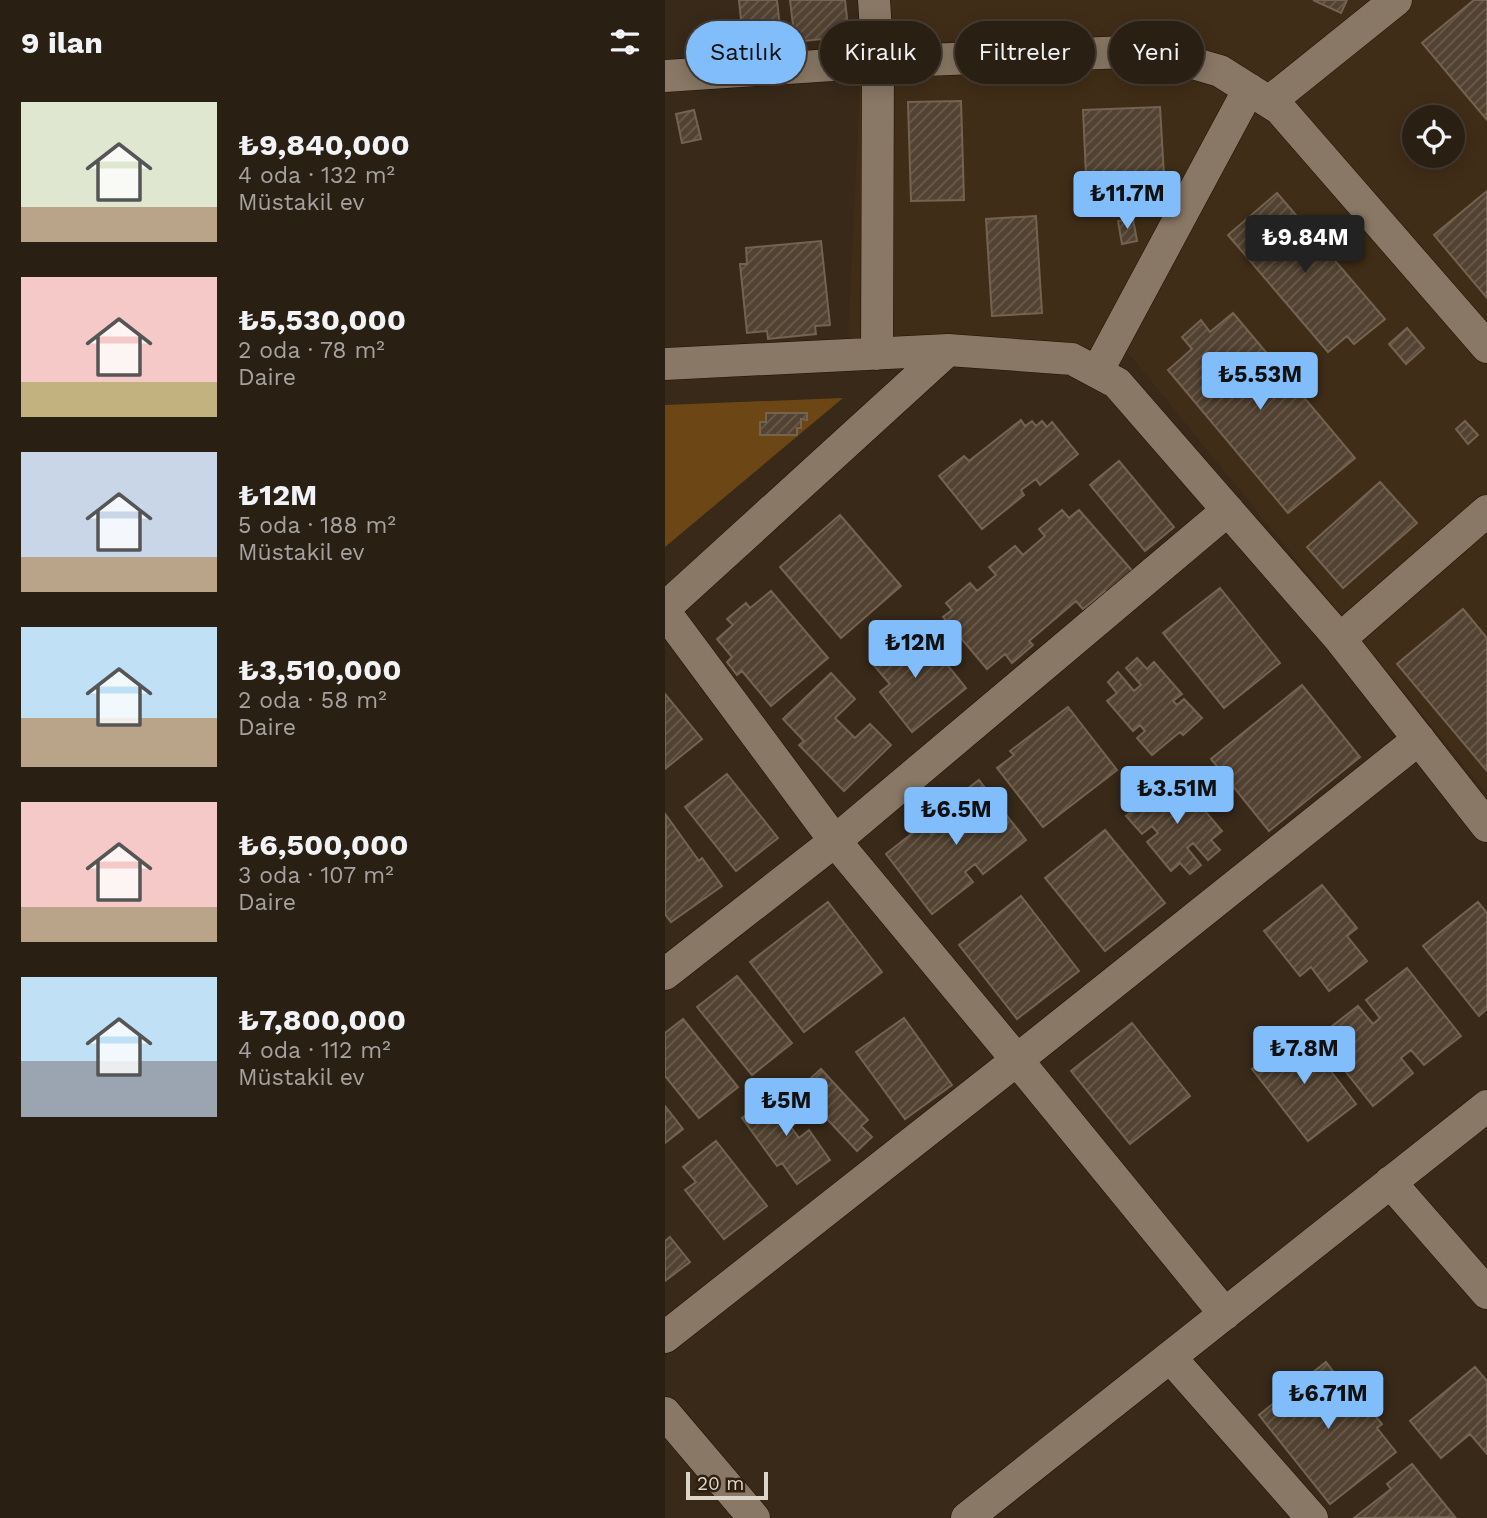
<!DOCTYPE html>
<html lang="tr">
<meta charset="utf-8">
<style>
body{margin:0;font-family:"Work Sans",sans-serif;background:#32271c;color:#f1f3f6;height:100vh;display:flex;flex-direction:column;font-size:26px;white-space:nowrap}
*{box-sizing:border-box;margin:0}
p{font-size:23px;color:#a5a2a0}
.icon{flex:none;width:38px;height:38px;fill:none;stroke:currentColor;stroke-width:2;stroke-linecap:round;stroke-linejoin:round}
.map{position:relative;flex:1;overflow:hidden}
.side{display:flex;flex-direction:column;background:#2a1f13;width:665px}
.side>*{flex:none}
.banner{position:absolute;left:21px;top:21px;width:665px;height:63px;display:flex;gap:14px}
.fabs{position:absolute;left:737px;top:105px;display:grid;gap:14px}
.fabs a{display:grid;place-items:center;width:63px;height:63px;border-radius:50%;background:#2a1f13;box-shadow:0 4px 18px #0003,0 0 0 2px #463d33;font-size:35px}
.scale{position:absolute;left:21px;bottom:18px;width:82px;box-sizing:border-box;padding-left:7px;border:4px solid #ddd4ca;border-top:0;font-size:19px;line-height:24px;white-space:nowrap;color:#ddd4ca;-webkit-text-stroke:5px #2d1f0f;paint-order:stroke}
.price{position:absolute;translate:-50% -60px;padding:0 16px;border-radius:7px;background:#80bdfa;color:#111;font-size:23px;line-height:46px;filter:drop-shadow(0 2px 4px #0008)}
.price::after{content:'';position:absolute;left:50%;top:42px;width:21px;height:16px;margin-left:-10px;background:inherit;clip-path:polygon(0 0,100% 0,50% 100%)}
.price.current{background:#222;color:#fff}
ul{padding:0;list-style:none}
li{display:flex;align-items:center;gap:21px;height:175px;padding:0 21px}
li span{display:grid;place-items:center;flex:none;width:196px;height:140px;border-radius:0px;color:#555}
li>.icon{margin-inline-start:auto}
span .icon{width:84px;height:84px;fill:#fffc;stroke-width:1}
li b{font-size:30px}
h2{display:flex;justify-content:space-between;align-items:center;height:84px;padding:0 21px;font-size:30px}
.chip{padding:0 24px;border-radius:32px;background:#2a1f13;box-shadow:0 4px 18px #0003,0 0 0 2px #463d33;font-size:24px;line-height:63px}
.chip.current{background:#80bdfa;color:#111}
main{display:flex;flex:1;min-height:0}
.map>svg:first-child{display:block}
</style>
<main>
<section class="side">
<h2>9 ilan<svg class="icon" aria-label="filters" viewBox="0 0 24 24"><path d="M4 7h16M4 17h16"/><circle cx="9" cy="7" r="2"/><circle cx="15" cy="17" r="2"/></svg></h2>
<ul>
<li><span style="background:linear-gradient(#dfe7d0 75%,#b9a48a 0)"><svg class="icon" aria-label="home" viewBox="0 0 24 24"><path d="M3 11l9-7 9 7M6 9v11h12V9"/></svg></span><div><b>₺9,840,000</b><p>4 oda · 132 m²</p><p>Müstakil ev</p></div></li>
<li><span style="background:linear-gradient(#f6c9c9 75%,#c2b280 0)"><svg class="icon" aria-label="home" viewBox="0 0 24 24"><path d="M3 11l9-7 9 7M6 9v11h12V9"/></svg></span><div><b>₺5,530,000</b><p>2 oda · 78 m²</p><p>Daire</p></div></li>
<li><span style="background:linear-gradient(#c9d6e8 75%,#b9a48a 0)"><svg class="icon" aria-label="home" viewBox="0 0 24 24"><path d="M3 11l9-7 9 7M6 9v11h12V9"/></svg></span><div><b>₺12M</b><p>5 oda · 188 m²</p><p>Müstakil ev</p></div></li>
<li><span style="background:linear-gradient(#bfe0f5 65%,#b9a48a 0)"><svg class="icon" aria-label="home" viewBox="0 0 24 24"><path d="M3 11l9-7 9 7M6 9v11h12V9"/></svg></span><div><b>₺3,510,000</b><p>2 oda · 58 m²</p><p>Daire</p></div></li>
<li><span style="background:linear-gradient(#f6c9c9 75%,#b9a48a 0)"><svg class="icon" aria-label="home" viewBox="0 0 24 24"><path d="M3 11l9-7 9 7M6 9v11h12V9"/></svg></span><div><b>₺6,500,000</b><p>3 oda · 107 m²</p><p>Daire</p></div></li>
<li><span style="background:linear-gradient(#bfe0f5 60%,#9aa5b1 0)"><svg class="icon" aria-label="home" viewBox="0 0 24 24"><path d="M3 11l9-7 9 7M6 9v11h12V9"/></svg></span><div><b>₺7,800,000</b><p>4 oda · 112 m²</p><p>Müstakil ev</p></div></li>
</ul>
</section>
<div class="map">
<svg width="822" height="1518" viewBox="0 0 822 1518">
<defs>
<pattern id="building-hatch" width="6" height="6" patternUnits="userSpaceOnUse" patternTransform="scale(1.75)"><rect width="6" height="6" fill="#524231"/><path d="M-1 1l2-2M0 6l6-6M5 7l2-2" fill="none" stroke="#6a5c4e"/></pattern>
</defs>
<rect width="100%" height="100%" fill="#382919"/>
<!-- built -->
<path fill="#402d17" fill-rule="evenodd" d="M199 0H822V794L460 349 183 340ZM749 117H788V156H749Z"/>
<!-- park -->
<path fill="#6c4715" d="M178 398 0 547V405Z"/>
<!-- building -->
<path fill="url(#building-hatch)" stroke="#736350" stroke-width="2" d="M74 0H112L115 28 103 30 104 39 78 41Z
M125 0H180L184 36 130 42Z
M648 0H682L676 13Z
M809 0H822V120L757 43Z
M296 101 299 200 246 201 243 102Z
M495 107 500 193 422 197 418 110Z
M29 110 36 139 17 143 11 114Z
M822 191V298L769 235Z
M612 193 720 319 689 344 682 336 663 352 563 235Z
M371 216 377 313 327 316 321 219Z
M468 219 472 241 457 244 453 221Z
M156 241 165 325 150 326 151 334 103 339 102 331 82 333 75 264H82L81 248Z
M568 313 690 458 623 513 503 370 527 349 517 337 536 320 545 332Z
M742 328 759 348 741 364 724 344Z
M101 413H142V420L136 419V428H132V435H95V422H101Z
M356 420 360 426 367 421 371 426 377 421 382 427 387 422 413 454 375 485 371 479 356 490 359 495 317 529 274 476 299 456 304 461Z
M800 421 813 435 803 444 791 429Z
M454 461 509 527 480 551 425 485Z
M715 482 752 523 678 588 642 547Z
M397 510 404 518 414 510 470 574 445 595 440 591 418 609 411 601 364 641 368 645 347 663 340 654 322 669 278 617 287 610 281 603 305 583 312 591 331 575 324 567 350 546 358 555 380 536 374 529Z
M175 515 236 586 176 638 115 567Z
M555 588 615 663 559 708 498 633Z
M106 591 163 658 106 706 77 671 72 675 62 662 67 657 52 639 68 625 62 619 81 603 85 608Z
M798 609 822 638V771L732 664Z
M238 628 259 654 268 647 301 688 247 732 215 692 225 684 206 662 218 652 214 648Z
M472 658 482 669 489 662 517 694 508 701 512 705 519 699 537 718 518 735 515 732 487 755 472 738 480 731 475 725 468 731 442 701 452 693 443 682 453 672 469 691 476 685 461 668Z
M166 673 190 699 170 718 190 738 205 724 226 745 179 791 134 745 139 741 118 719Z
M637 685 695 757 604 831 546 759Z
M0 694 37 739 0 769Z
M403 707 452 770 378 827 332 768 349 755 345 751Z
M62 774 113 838 71 871 20 807Z
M512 776 527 794 517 802 521 807 530 799 557 831 546 840 555 850 543 860 528 843 522 848 536 865 525 874 515 863 506 871 482 842 493 833 487 826 477 834 461 816Z
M314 780 361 840 318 874 310 864 300 872 308 882 267 914 221 854 259 824 267 835 281 824 272 812Z
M1 815 34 861 37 858 57 886 6 922 0 914Z
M440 830 500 903 440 951 380 878Z
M657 885 692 928 682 936 702 961 664 991 646 967 635 976 599 931Z
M356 896 414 971 352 1019 294 945Z
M163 902 217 972 139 1032 85 962Z
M813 902 822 913V1009L814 1016 758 946Z
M742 968 796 1036 759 1065 746 1050 736 1058 748 1073 708 1106 653 1037 693 1006 708 1024 715 1018 701 1000Z
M72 976 127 1043 87 1075 32 1007Z
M239 1018 287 1085 240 1119 191 1052Z
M18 1019 73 1087 34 1118 0 1076V1033Z
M467 1023 525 1096 465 1144 406 1071Z
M636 1032 691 1104 643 1141 587 1069Z
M156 1069 203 1120 196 1126 207 1137 192 1151 134 1089Z
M114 1092 135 1120 126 1127 134 1138 144 1130 165 1160 132 1184 117 1163 112 1166 77 1118Z
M0 1106 18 1129 0 1143Z
M51 1141 102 1206 59 1239 20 1190 31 1182 18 1167Z
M5 1237 25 1262 0 1281V1241Z
M661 1362 671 1375 675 1372 717 1424 712 1428 731 1452 665 1504 594 1415 620 1394 617 1390 635 1376 638 1380Z
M810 1367 822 1381V1454L805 1434 776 1458 745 1421Z
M747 1464 790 1517 689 1518 726 1489 722 1484Z"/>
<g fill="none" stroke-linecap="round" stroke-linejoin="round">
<defs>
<path id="minor" d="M209 0 213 62 212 354
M0 76 213 62 486 51 555 71 615 109 822 347
M604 102 731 0
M0 364 283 350 407 359 452 383 675 639 822 826
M432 372 584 89
M0 608 283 350
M0 612 170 841 352 1060 754 739
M675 639 822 511
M0 974 170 841 563 510
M725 1182 822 1293
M0 1337 352 1060 560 1314
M505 1357 647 1518
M0 1413 89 1518
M302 1518 822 1106"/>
</defs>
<!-- minor casing -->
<use href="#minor" stroke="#1f1103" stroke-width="33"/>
<!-- minor -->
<use href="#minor" stroke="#897865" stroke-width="32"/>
</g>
</svg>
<div class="fabs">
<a><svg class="icon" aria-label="locate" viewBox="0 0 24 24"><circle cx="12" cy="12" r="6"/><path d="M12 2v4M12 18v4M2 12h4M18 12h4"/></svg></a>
</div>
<div class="scale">20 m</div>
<b class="price" style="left:462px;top:231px">₺11.7M</b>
<b class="price current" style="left:640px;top:275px">₺9.84M</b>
<b class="price" style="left:595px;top:412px">₺5.53M</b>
<b class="price" style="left:250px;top:680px">₺12M</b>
<b class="price" style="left:512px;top:826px">₺3.51M</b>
<b class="price" style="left:291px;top:847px">₺6.5M</b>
<b class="price" style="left:639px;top:1086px">₺7.8M</b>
<b class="price" style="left:121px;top:1138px">₺5M</b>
<b class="price" style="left:663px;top:1431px">₺6.71M</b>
<div class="banner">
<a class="chip current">Satılık</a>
<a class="chip">Kiralık</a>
<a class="chip">Filtreler</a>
<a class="chip">Yeni</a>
</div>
</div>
</main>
